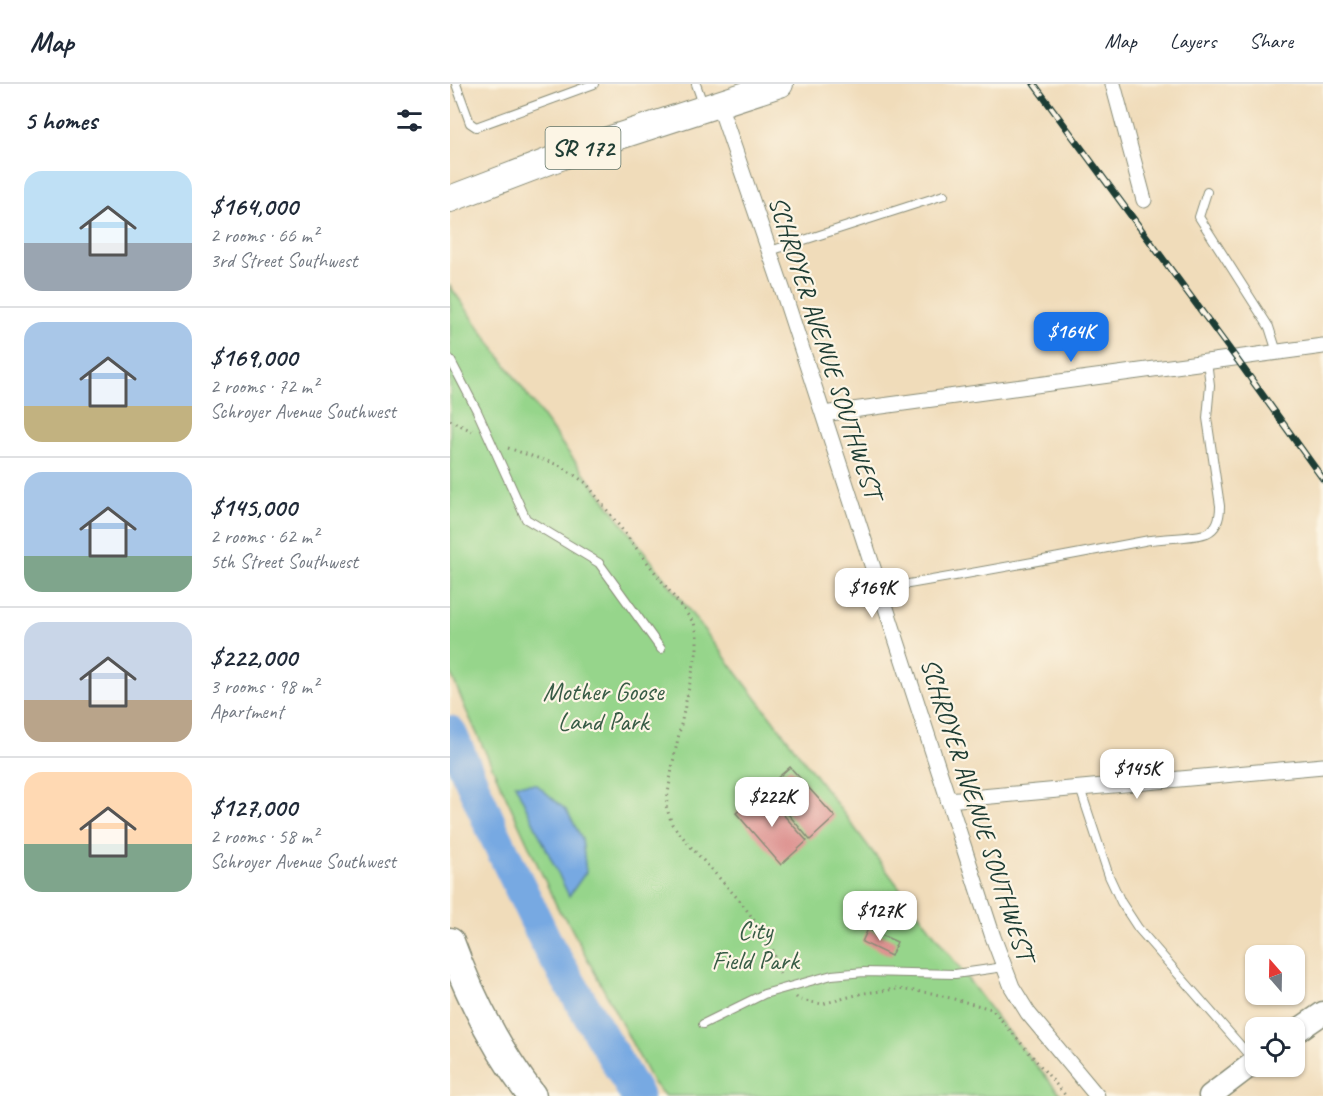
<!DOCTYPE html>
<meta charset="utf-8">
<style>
body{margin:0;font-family:Caveat,sans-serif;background:#f6f6f7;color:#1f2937;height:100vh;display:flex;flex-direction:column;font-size:22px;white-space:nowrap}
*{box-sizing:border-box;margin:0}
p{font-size:20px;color:#747a83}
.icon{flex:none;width:33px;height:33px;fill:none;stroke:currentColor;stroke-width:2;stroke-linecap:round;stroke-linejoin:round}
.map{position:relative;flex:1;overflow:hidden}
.sheet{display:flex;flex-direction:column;background:#fff;width:450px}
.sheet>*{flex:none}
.needle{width:39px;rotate:340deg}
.controls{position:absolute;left:795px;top:861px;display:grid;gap:12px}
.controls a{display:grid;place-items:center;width:60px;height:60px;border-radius:12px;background:#fff;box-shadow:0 2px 4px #0004;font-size:30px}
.price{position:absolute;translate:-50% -51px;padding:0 14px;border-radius:12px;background:#fff;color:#222;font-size:20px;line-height:39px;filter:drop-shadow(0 2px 3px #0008)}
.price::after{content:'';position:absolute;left:50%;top:36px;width:18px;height:14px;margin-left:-9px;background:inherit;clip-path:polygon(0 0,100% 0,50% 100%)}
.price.selected{background:#1a73e8;color:#fff}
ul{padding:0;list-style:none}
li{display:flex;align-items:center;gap:18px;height:150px;padding:0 24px}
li+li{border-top:2px solid #e0e1e3}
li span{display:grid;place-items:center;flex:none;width:168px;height:120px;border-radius:18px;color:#555}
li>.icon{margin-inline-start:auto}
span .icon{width:72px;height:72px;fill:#fffc;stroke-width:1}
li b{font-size:26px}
h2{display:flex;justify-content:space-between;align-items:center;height:72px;padding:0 24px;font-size:26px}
header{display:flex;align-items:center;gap:36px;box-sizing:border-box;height:84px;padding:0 30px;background:#fff;border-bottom:2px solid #e0e1e3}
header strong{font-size:28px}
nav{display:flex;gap:33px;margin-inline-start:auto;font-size:21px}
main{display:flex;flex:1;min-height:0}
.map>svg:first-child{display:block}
</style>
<header>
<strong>Map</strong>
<nav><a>Map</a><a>Layers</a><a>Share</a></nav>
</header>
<main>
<section class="sheet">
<h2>5 homes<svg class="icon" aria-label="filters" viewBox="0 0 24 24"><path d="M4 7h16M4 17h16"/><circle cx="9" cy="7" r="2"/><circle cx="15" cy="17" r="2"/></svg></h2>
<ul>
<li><span style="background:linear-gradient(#bfe0f5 60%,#9aa5b1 0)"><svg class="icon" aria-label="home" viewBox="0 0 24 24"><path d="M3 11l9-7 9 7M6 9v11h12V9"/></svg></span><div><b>$164,000</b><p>2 rooms · 66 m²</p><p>3rd Street Southwest</p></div></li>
<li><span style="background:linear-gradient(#a9c7e8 70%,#c2b280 0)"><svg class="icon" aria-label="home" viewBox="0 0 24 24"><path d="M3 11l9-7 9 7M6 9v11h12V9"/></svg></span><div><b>$169,000</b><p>2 rooms · 72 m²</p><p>Schroyer Avenue Southwest</p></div></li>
<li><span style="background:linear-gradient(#a9c7e8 70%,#7fa58c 0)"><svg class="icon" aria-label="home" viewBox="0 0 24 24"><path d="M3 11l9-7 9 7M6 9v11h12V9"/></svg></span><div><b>$145,000</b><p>2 rooms · 62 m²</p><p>5th Street Southwest</p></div></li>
<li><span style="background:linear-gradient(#c9d6e8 65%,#b9a48a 0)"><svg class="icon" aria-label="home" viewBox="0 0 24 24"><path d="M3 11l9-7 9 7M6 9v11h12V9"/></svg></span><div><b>$222,000</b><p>3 rooms · 98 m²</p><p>Apartment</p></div></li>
<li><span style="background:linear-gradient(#ffd9b3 60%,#7fa58c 0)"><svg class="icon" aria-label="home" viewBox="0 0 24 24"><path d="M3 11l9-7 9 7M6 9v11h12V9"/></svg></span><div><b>$127,000</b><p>2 rooms · 58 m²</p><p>Schroyer Avenue Southwest</p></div></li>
</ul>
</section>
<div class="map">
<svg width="873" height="1012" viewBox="0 0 873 1012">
<rect width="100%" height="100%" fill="#fcf5e5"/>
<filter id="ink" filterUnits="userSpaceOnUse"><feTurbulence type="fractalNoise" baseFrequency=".0167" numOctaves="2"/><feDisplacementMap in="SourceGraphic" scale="12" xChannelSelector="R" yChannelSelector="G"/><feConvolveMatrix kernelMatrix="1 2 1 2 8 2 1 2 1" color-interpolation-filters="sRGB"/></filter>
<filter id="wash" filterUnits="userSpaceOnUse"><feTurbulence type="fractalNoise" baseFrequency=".008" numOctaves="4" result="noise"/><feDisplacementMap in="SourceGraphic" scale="24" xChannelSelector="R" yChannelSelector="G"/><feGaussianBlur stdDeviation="1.35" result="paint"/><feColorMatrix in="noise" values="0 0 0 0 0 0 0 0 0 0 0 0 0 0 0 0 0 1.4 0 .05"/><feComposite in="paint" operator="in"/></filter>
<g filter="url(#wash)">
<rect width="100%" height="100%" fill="#f0dcba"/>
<!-- green -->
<path fill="#96d58b" stroke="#5a8960" stroke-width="1.5" d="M0 202 115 364 359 683 553 942 612 1012H215L203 999 118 838 109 827 16 626 0 587Z"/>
<!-- water -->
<path fill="#77a9e2" stroke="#4b738b" stroke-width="1.5" d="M65 700H86L117 727 132 755 136 788 119 812Z"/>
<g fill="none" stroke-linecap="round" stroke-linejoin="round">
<!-- river -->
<path stroke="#77a9e2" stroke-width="33" d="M0 648 43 747 99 864 187 1012"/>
</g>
<g id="blocks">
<!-- building -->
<path fill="#dd9290" d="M340 683 385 733 360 756 316 704Z
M312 707 357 757 331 781 286 729Z
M418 845 447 858 441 872 412 858Z"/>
</g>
</g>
<g filter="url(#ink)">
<use href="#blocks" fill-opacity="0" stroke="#888c77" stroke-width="1.5"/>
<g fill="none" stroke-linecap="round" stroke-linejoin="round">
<defs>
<path id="lane" d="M6 0 20 39 26 43 144 0
M246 0 253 20
M757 108 749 133 819 243 827 268
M320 167 494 111
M0 275 27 327 76 435 149 479 211 565
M430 505C518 490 606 474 694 457 709 454 747 454 757 449 768 444 770 433 770 422L757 334 760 301 757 277
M630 704 659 792 671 818 688 844 804 977
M253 940 314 910 382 891 414 888 505 890 554 883"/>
<path id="street" d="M663 0 694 116
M269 20 333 207 543 853 562 903 578 929 647 1012
M373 330 873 262
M498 716 873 682"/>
<path id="secondary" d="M844 949 873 929
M760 1012 806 977"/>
<path id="primary" d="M0 115 139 62 330 0"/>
<path id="highway" d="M0 858C20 913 47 966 82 1012"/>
</defs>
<!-- lane casing -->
<use href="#lane" stroke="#888c77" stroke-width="10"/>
<!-- street casing -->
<use href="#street" stroke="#888c77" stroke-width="17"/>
<!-- secondary casing -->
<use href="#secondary" stroke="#888c77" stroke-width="25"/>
<!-- primary casing -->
<use href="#primary" stroke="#888c77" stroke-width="28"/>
<!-- highway casing -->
<use href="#highway" stroke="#888c77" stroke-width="31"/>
<!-- path -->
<path stroke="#888c77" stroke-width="3" stroke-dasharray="1.5 4.5" stroke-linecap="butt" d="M0 336 22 347
M58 364 111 382 136 399 244 539 247 550V566L223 678 216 722 222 740 241 763 291 818 321 860 331 894
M346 913 349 916 372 920 414 909 447 905 481 909 542 925 616 1012"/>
<!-- lane -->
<use href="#lane" stroke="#fff" stroke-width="8"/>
<!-- street -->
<use href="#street" stroke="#fff" stroke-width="15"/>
<!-- secondary -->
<use href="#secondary" stroke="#fff" stroke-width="22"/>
<!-- primary -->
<use href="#primary" stroke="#fff" stroke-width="26"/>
<!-- highway -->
<use href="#highway" stroke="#fff" stroke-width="28"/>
<defs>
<path id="rail" d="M584 0 786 274 873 395"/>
</defs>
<!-- rail casing -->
<use href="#rail" stroke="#1f3d34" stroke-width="7"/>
<!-- rail -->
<use href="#rail" stroke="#fcf5e5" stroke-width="4.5" stroke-dasharray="14" stroke-linecap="butt"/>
</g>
</g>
<g text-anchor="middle" stroke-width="4.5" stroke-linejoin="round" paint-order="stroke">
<!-- shield labels -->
<rect fill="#fcf5e5" stroke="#617469" stroke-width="1.5" x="95.5" y="43" width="75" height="42" rx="4.5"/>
<g font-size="24" font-weight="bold" fill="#1f3d34">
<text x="133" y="72">SR 172</text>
</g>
<!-- street labels -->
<g font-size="26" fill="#1f3d34" stroke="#fcf5e5">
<text transform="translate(376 263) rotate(72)" y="9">SCHROYER AVENUE SOUTHWEST</text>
<text transform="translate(528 725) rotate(72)" y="9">SCHROYER AVENUE SOUTHWEST</text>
</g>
<!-- park labels -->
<g font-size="26" fill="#375b45" stroke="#fcf5e5">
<text x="153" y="616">Mother Goose<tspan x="153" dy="30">Land Park</tspan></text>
<text x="305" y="855">City<tspan x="305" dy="30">Field Park</tspan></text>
</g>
</g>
</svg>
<div class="controls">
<a><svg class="needle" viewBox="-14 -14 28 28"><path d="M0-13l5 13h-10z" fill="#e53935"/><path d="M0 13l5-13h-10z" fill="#747a83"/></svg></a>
<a><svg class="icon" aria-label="locate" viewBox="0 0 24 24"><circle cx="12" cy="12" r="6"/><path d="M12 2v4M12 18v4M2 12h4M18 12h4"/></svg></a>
</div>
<b class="price selected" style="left:621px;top:279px">$164K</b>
<b class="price" style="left:422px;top:535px">$169K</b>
<b class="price" style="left:687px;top:716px">$145K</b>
<b class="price" style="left:322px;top:744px">$222K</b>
<b class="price" style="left:430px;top:858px">$127K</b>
</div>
</main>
